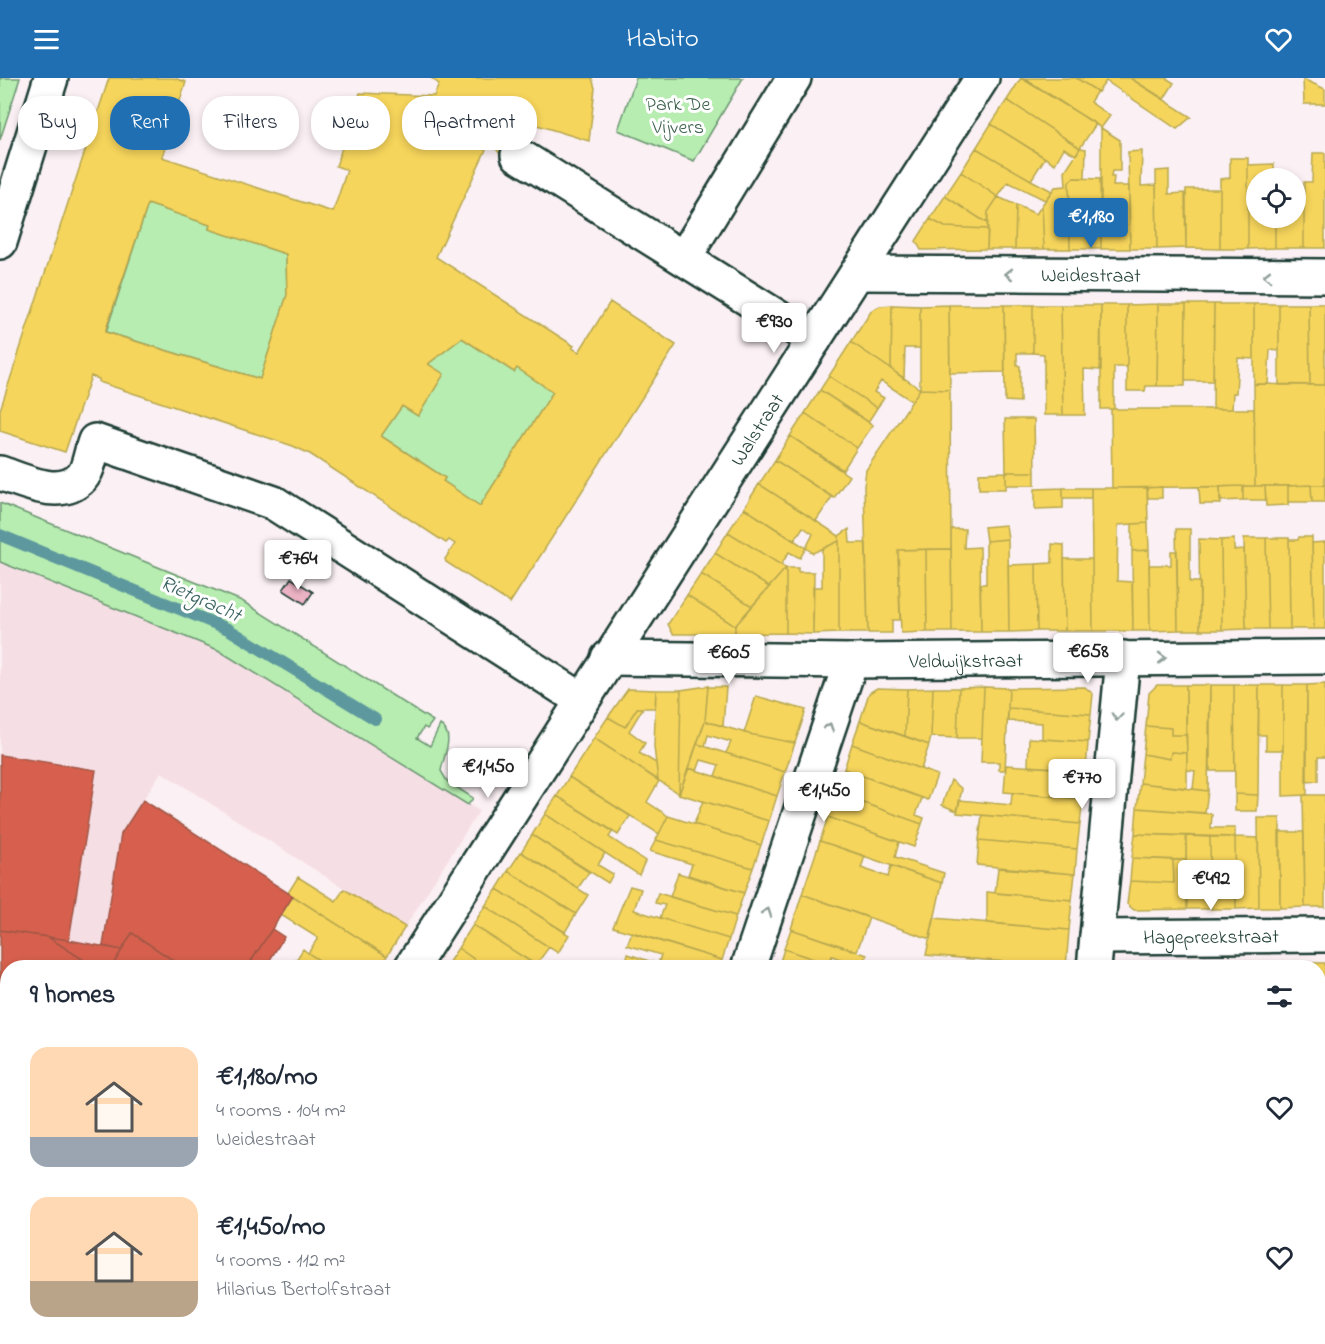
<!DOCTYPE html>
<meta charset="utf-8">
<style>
body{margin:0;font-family:"Indie Flower",sans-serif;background:#f2f2f3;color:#1f2937;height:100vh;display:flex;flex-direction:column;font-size:22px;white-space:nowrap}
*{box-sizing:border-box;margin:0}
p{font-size:20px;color:#747a83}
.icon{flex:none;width:33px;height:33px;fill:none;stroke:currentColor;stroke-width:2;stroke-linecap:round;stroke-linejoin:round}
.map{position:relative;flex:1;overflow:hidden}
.drawer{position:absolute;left:0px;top:882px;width:1326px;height:384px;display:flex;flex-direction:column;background:#fff;border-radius:24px 24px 0 0;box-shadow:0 3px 9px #0003}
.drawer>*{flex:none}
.hud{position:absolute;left:18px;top:18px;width:600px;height:54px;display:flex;gap:12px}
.fabs{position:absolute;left:1246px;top:90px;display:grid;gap:12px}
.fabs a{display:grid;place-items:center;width:60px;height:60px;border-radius:50%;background:#fff;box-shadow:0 3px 9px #0003;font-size:30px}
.price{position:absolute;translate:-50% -51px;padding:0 14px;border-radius:6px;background:#fff;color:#222;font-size:20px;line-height:39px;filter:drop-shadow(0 2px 3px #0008)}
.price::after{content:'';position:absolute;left:50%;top:36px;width:18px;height:14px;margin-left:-9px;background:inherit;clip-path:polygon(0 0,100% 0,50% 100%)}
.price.current{background:#1f6fb2;color:#fff}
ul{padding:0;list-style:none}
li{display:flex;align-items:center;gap:18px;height:150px;padding:0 30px}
li span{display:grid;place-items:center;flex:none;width:168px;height:120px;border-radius:18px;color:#555}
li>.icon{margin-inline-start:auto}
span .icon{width:72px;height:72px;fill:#fffc;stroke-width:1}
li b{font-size:26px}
h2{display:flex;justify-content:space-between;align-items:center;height:72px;padding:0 30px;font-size:26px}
.pill{padding:0 21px;border-radius:24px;background:#fff;box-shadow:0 3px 9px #0003;font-size:21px;line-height:54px}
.pill.current{background:#1f6fb2;color:#fff}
header{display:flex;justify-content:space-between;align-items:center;height:78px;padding:0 30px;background:#1f6fb2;color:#fff;font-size:27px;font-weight:600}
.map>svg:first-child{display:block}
</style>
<header><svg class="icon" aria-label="menu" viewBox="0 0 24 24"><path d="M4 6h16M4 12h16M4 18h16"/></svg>Habito<svg class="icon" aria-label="heart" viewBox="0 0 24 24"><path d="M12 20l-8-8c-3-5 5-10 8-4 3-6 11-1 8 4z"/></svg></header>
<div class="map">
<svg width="1325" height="1266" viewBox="0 0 1325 1266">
<rect width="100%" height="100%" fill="#fbf0f3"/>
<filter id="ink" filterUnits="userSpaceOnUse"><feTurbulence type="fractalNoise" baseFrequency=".0167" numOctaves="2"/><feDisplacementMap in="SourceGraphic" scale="12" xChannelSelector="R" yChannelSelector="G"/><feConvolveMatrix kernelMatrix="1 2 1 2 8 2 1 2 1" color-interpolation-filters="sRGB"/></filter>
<g filter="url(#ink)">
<!-- built -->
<path fill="#f6dee5" d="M0 484 218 572 479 733 405 849 161 694 143 722 293 818 247 889 8 890V1258L0 1266Z"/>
<!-- green -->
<path fill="#b7edb0" stroke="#6b9572" stroke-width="1.5" d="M0 0H20L0 62Z
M636 0H743L694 83 618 52Z
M148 126 210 147 209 151 286 176 287 217 260 301 106 254Z
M462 260 514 294 517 290 553 314 480 428 443 403 445 400 381 358 402 328 418 338 443 297 428 286Z
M0 425 242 523 433 643 427 651 424 649 417 660 430 668 440 647C456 656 443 679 441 693L447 703 473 720 468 727 218 572 0 484Z
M69 1259H140L135 1266H64Z"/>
<!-- homes -->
<path fill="#f6d55c" stroke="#b6a750" stroke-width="1.5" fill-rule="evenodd" d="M109 0H174L186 4 162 79 333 134 347 92 336 88 360 15 434 18 439 6 431 0H592L595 10 589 63 537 47 529 64 507 85 490 63 436 179 574 268 572 270 579 274 610 224 676 267 510 525 446 484 445 481 455 466 449 462 446 465 310 376 293 368 99 304V301L91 298 65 374 0 353V332ZM148 126 210 147 209 151 286 176 287 217 260 301 105 254ZM462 260 514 294 517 290 553 314 480 428 443 403 445 400 381 358 402 328 418 338 444 296 428 286Z
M1021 0 1096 46 1080 70 1007 22Z
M1024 0H1076L1097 13 1090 24 1110 38 1101 50Z
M1076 0H1130L1191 39 1177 51 1106 3 1098 14Z
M1130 0H1166L1174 5 1164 21Z
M1303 1 1325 11V26H1304Z
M1007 22 1080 70 1076 77 1064 70 1055 86 991 46Z
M991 46 1045 80 1031 102 976 70Z
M1101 50 1120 62V93H1112L1111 99H1114L1113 108H1129L1130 171H1101Z
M976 70 1031 102 1052 113 1045 122 1008 104 998 119 961 94Z
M1080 70 1086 71 1085 100H1073L1069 104 1070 171H1044L1042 127 1055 109 1066 108 1065 93Z
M1142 73 1141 108 1156 107 1157 171H1130L1128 74Z
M1313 75H1325V170H1304V104H1312Z
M1230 80H1248V171H1220V101L1230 100Z
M1274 86V100H1257V140H1275V170L1248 171V87Z
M1169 92V116L1185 115 1186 170 1157 171 1156 93Z
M961 94 998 119 988 134 987 145 945 118Z
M1073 100 1100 101 1101 171H1070L1069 104Z
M1186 111H1220V171L1186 170Z
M945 118 987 145 988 151 945 149 930 141Z
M998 119 1016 127 1015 171H987L988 134Z
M1296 123H1304V170H1275V140H1296Z
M1016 127 1036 136 1042 127 1044 171H1015Z
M930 141 945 149 988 151 987 171 921 172 916 163Z
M1158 226H1186L1185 308H1157Z
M1158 226 1157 308H1146L1145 313H1127V227Z
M1186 226H1214L1213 303H1185Z
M1214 226H1254V281L1238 280 1236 315H1233L1232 331H1213Z
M1254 226H1279V273L1270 272 1268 306H1254Z
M1279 226H1309L1310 307H1279Z
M1309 226H1325V307H1310Z
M892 227 920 228V270H905L904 301 891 291Z
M892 227 891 291 851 264 872 232 880 228Z
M949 227H1004L1005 294 950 295Z
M949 227 950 312 920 311V228Z
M1004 227H1033V275H1017V287L1020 288V324L1005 323Z
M1033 227H1061L1063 337H1044V276L1033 275Z
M1061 227H1101L1100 292 1084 291 1085 337H1063Z
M1101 227H1127V289H1114V331H1101Z
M851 264 920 311 912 323 881 303 874 314 884 320 877 330 829 298Z
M829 298 877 330 868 344 820 312Z
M1254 306 1325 307V407L1255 408Z
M920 311 950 312 951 471 898 472 900 542H892V555H868L864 408 866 392Z
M820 312 873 347 857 370 805 335Z
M1111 331H1254L1255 408 1112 410Z
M805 335 857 370 843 392 790 358Z
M1005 341H1034L1035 394H1006Z
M790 358 849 398 834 420 775 382Z
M775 382 832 419 816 443 759 406Z
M1006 394H1035V407H1006Z
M1006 394V411H979V395Z
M759 406 839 458V463L813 475 806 470 813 456 803 449 794 463 744 430Z
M1311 407 1312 424H1288V408Z
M1311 407H1325V424H1312Z
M1243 408H1265L1266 422H1243Z
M1243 408V422L1220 423V409Z
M1265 408H1288V427L1266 428Z
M1162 409V420H1148L1147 410Z
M1199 409H1220L1221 426H1200Z
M1063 410H1091V420H1063Z
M1063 410V430L1035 431V411Z
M1091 410H1147L1148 445 1118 447 1117 503 1132 504 1133 553H1093Z
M744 430 806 470 800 480 789 474 781 487 728 454Z
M1148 445 1149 472 1132 473V446Z
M1006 447 1008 461 986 463 984 449Z
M849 451 850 465H866L868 555H839V458Z
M951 451H965L964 470 980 469 981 554H952Z
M1176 451H1190V504H1200V552H1178Z
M728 454 786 490 769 509 715 475Z
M1299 459H1312L1314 551H1290L1289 462H1298Z
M1244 460H1266L1268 551H1246Z
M1266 460H1289L1290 551H1268Z
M1008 461 1009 554H981L980 506H986V463Z
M1199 461 1221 462 1222 552H1200Z
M1234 461V472L1244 471 1246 551 1222 552 1221 462Z
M839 463V555L813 556V509H822V471Z
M1325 464V551H1314L1312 465Z
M1052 466 1064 467 1065 553H1037L1036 486 1052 485Z
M926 471 927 554 901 555 898 472Z
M926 471H951L952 554H927Z
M1149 472 1150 553H1133L1132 473Z
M1171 473H1177L1178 552 1150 553 1149 487H1171Z
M715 475 769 509 752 528 701 496Z
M1064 481H1092L1093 553H1065Z
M1036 486 1037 553 1009 554 1008 487Z
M786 490H798V494H814L813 556 786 555Z
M786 490V555L735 556V548Z
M701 496 752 528 735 548 687 517Z
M687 517 735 548V556H673L668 546Z
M1325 606V679H1318V703L1306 704 1307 607Z
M1157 607H1186V657H1171V650L1146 648 1149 615Z
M1186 607H1210L1208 713 1193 711 1195 693 1187 692Z
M1210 607H1234L1235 693H1210Z
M1234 607H1259L1258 717 1235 716Z
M1259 607H1283V672H1266V657H1258Z
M1283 607H1307V717L1283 718Z
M708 608 705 643 679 716 681 612Z
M708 609H726L723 648 705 643Z
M984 609 982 660H957L959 610Z
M984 609 1009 610 1005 692H999V684H981Z
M1085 609 1093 616 1091 636 1008 630 1009 610Z
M877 610 907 611 905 658 860 643 869 615Z
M933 610 931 659 929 667 905 658 907 611Z
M933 610H959L957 660 931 659Z
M628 611 656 612 655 630H637L625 649 608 639Z
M656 612H681L679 716 658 702 654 669Z
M756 618 806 632 795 665 744 655Z
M637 630H643L629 653 645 665 639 675 656 685 658 702 594 660 608 639 625 649Z
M1008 630 1091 636 1088 664 1042 661V645L1008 643Z
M705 643 749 656 795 665 785 694 726 675 731 664 708 657 705 668 697 666Z
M860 643 929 667 921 691 852 666Z
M1146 648 1171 650V657H1186L1187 675 1171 674 1170 681 1143 676Z
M594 660 659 703 647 724 668 738 659 756 569 699Z
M1029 660 1088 664 1086 692 1028 688Z
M697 666 785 694 777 718 715 698 719 687 701 682 697 693 689 690Z
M852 666 937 697 928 722 844 691Z
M1171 674 1187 675V710L1140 705 1143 676 1170 681Z
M1006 687 1086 692 1083 721 1004 714Z
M689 690 777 718 769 743 679 716Z
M844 691 922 720 916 737 924 740 922 746 836 715Z
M569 699 630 738 618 757 557 718Z
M951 702 962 711 957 733 942 727Z
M1140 705 1208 713 1205 735 1137 730Z
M836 715 922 746 914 769 828 739Z
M1012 715 1083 721 1080 746 957 735 960 722 1011 727Z
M1235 716 1258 717 1257 733H1235Z
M1303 717H1325V829H1305Z
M557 718 613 753 609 759 645 783 639 797 545 736Z
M703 723 769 743 761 767 694 746Z
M1137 730 1212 736 1211 750H1235V759L1135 756Z
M545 736 605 775 598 787 613 796 608 805 532 757Z
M982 737 1080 746 1077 771 979 762Z
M668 738 761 767 753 790 656 762Z
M828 739 899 764 895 779 944 795 942 805 820 763Z
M1258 740H1280V830H1259Z
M1279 754H1304L1305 829 1280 830Z
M1135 756 1186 758V782L1132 780Z
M532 757 589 794 578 810 521 774Z
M1186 758 1210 759 1211 831H1187Z
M1210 759H1235L1236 831H1211Z
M1235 759 1258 760 1259 830 1236 831Z
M656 762 753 790 744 815 688 797 692 786 650 773Z
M979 762 1077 771 1075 796 977 787Z
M820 763 865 778 861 790 888 799 891 788 942 805 930 861 802 816Z
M521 774 588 817 576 836 508 793Z
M1132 780 1173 782 1174 805 1130 803Z
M1173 782H1186L1187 831 1134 832 1127 826 1130 803 1174 805Z
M998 790 1075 796 1072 822 995 815Z
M508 793 576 836 565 854 497 811Z
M678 795 744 815 736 838 670 819Z
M298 799 336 823 344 811 405 849 387 878 288 815Z
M630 808 641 811 634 832 729 861 722 882 613 849Z
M497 811 569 857 558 875 485 828Z
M987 814 1072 822 1069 852 987 845Z
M658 815 736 838 729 861 660 840 665 827 655 825Z
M802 816 869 840 857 873 791 851Z
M293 818 387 878 379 890H331L308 875 318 860 281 837Z
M485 828 549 869 536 887 473 847Z
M934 840 1069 852 1066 889 926 877Z
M473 847 531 884 527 890H487L458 870Z
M791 851 867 877 862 889 832 878 828 886 784 871Z
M632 854 722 882 719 890H671L658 886 661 877 627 867Z
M458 870 487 890H445Z
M303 871 308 875 331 890H291Z
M784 871 828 886 827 890H778Z
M628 876 658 886 671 890H624Z
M1006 884 1066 889 1005 890Z
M1305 885H1325V1009L1324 1000H1318V890H1305Z
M1305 885V890H1276V886Z
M1249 886H1276V890H1249Z
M1318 1032 1325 1035V1061L1318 1058Z
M1323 1074 1325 1124 1318 1142V1086Z
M1325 1124V1153L1318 1150Z
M1325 1212V1266H1302L1305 1258H1318V1226Z
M207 1258H236L248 1266H212L205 1262Z
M236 1258H263L258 1266H248Z
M288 1258H412L413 1259 410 1266H284Z
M439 1258 437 1266 411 1263 413 1258Z
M506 1258H538L561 1266H503Z
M538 1258H595L593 1266H561Z
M653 1258H679L701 1266H651Z
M679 1258H741L738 1266H701Z
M832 1258H850L848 1266 831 1261Z
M850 1258H874L873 1265 849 1263Z
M912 1258H1027V1266H912Z
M1083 1258H1154L1174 1263 1173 1266H1083Z
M1176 1258H1208L1205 1266H1173Z
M1281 1258H1305L1302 1266H1278Z
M1281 1258 1278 1266H1262L1264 1262 1256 1259Z"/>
<!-- shops -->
<path fill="#d6604d" stroke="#9f5646" stroke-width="1.5" d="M0 677 96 692 69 862 0 852Z
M143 722 293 818 247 890H185L132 855 122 872 103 868 121 756Z
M272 851 284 859 265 890H260L251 883Z
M0 852 48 859 96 890H8V1034L0 1046Z
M132 855 185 890H111Z
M48 859 69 862 122 872 111 890H96Z
M0 1125 8 1130V1258H69L64 1266H0Z"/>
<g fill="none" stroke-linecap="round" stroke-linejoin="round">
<!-- stream -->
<path stroke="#5d989e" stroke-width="12" d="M0 457 228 551 375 641"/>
</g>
<!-- building -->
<path fill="#ecb3c5" stroke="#1f3d34" stroke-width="1.5" d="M291 500 313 514 305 526 283 512Z"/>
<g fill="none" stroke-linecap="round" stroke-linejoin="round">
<defs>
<g id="minor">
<path d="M518 77 814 262"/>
<path d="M0 164 51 0"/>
<path d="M684 180 794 0"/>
<path id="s1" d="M857 195 1325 198"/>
<path d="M0 395C24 403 61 422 82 399 89 391 91 373 95 363L274 425 582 622"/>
<path id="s2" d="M608 580 851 583 1325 579"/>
<path id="s3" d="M1097 859 1325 857"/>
<path id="s4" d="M411 890 982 0"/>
<path d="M748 890 851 583"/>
<path d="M1094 890 1123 580"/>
<path d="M0 1107 8 1112"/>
<path d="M1318 1181 1325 1184"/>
<path d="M168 1266 173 1258"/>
<path d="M622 1266 625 1258"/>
<path d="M1054 1266 1055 1258"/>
</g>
</defs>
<!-- minor casing -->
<use href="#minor" stroke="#1f3d34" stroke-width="38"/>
<!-- minor -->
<use href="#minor" stroke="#fff" stroke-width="33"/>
</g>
<!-- one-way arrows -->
<defs><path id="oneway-chevron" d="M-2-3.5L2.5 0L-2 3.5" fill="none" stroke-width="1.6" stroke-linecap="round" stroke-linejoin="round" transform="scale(1.5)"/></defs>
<g stroke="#8f9e9a">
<use href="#oneway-chevron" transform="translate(1009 196) rotate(-180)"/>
<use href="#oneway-chevron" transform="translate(1267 198) rotate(-180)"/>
<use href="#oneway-chevron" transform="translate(1162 580) rotate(-1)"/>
<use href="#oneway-chevron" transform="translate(1117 639) rotate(95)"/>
<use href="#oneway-chevron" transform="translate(829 649) rotate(-71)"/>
<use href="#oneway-chevron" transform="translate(767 834) rotate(-71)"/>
</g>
</g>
<g text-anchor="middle" stroke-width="6" stroke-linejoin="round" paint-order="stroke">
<!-- park labels -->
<g font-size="20" fill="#3d604d" stroke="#fff">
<text x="678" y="32">Park De<tspan x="678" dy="23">Vijvers</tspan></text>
</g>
<!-- street labels -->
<g font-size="20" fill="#1f3d34" stroke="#fff">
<text dy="7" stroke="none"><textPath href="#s1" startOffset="234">Weidestraat</textPath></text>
<text dy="7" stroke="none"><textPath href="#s4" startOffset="640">Walstraat</textPath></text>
<text dy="7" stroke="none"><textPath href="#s2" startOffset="358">Veldwijkstraat</textPath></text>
<text dy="7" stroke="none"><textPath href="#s3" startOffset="114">Hagepreekstraat</textPath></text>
</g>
<!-- water labels -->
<g font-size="21" font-style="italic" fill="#396360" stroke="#fff">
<text transform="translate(201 520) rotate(24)" y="7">Rietgracht</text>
</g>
</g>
</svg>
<div class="fabs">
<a><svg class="icon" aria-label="locate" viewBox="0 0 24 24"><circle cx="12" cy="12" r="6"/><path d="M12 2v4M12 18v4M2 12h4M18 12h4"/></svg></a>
</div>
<b class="price current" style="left:1091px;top:171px">€1,180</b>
<b class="price" style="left:774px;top:276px">€930</b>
<b class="price" style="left:298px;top:513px">€764</b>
<b class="price" style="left:1088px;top:606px">€658</b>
<b class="price" style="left:729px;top:607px">€605</b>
<b class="price" style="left:488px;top:721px">€1,450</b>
<b class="price" style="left:1082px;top:732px">€770</b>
<b class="price" style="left:824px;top:745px">€1,450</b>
<b class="price" style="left:1211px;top:833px">€492</b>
<div class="hud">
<a class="pill">Buy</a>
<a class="pill current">Rent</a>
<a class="pill">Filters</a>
<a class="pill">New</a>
<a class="pill">Apartment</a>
</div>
<section class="drawer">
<h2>9 homes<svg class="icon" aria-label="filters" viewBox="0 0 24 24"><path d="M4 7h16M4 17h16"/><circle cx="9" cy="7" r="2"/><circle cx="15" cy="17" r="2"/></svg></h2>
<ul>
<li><span style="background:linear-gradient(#ffd9b3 75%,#9aa5b1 0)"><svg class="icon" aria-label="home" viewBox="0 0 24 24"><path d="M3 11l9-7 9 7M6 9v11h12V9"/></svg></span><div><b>€1,180/mo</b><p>4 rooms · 104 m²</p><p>Weidestraat</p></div><svg class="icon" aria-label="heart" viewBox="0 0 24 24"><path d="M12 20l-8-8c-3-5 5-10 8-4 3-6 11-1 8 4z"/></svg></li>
<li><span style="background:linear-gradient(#ffd9b3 70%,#b9a48a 0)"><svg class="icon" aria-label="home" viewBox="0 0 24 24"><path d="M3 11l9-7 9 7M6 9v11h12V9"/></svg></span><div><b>€1,450/mo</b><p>4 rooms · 112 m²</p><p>Hilarius Bertolfstraat</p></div><svg class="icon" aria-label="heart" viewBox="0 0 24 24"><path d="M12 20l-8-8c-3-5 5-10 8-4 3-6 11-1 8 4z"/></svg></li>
</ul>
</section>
</div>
